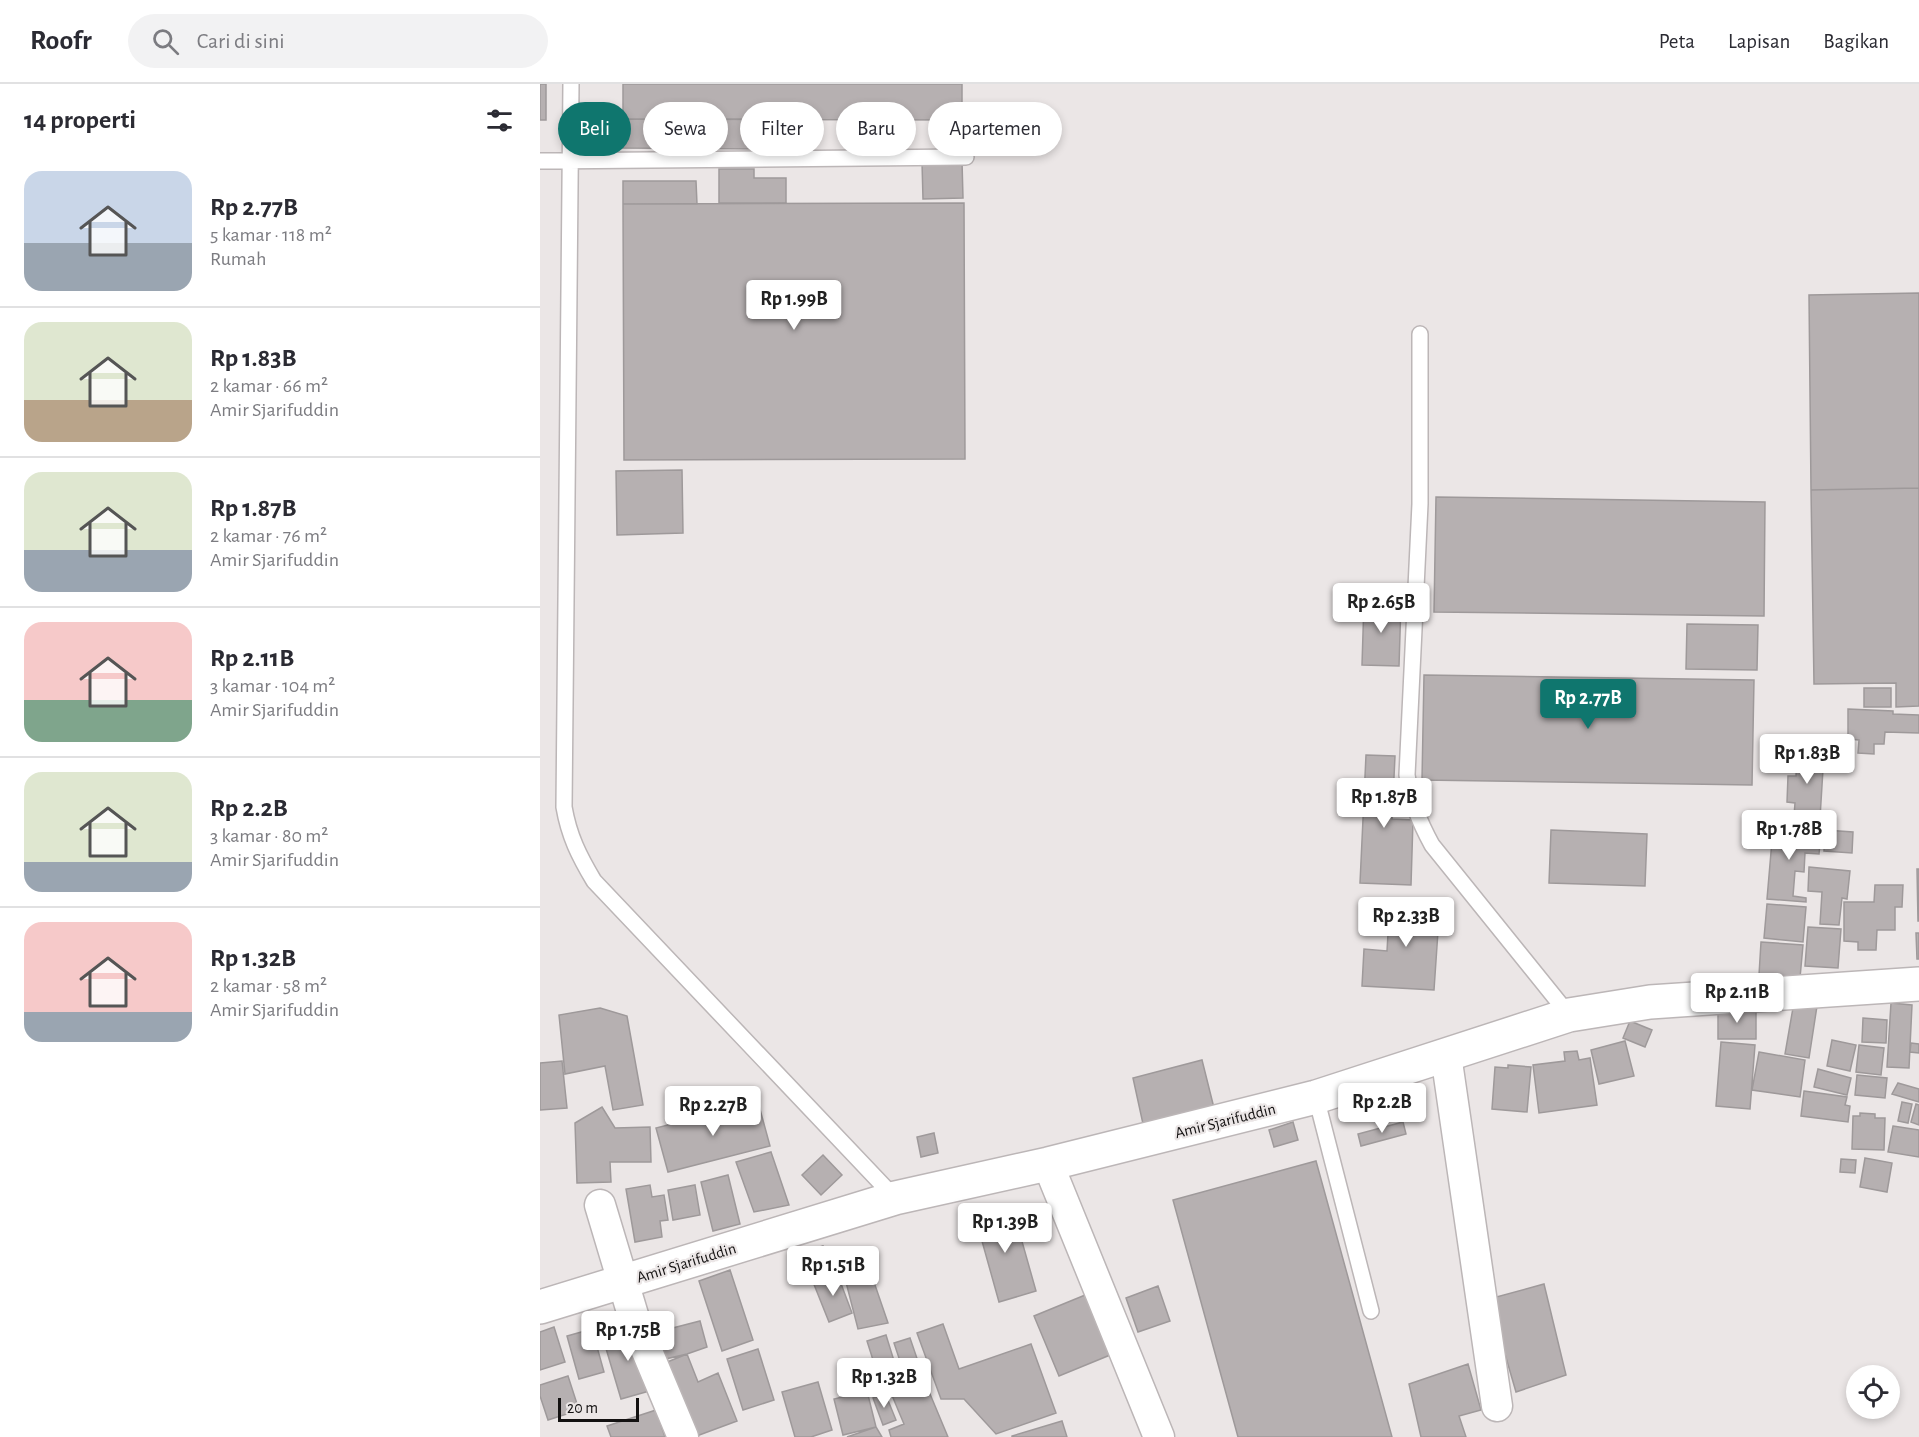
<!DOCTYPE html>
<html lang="id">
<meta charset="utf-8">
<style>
body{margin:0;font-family:"Alegreya Sans",sans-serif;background:#f2f2f3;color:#2b2b33;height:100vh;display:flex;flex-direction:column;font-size:22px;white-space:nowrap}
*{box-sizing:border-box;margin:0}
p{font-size:20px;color:#7c7c81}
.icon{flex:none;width:33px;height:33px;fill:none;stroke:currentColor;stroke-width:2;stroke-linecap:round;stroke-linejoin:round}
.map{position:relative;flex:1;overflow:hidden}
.panel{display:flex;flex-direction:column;background:#fff;width:540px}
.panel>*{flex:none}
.top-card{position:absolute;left:18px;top:18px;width:570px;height:54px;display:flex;gap:12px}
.tools{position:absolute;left:1306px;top:1281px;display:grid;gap:12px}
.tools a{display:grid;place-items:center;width:54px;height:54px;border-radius:50%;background:#fff;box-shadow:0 3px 9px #0003;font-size:30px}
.scale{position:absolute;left:18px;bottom:15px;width:81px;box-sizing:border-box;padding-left:6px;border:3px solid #131111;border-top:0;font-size:16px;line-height:21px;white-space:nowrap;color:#131111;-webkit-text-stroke:4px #ebe6e6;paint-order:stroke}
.price{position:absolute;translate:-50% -51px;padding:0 14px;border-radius:6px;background:#fff;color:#222;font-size:20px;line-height:39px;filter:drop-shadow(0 2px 3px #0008)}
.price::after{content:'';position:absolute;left:50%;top:36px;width:18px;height:14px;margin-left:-9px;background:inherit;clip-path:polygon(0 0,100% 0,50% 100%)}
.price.on{background:#0f766e;color:#fff}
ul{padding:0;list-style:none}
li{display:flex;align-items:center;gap:18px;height:150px;padding:0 24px}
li+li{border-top:2px solid #e1e1e2}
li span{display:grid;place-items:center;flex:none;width:168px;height:120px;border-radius:18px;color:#555}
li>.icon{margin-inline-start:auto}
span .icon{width:72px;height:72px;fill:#fffc;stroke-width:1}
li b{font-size:26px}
h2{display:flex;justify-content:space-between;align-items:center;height:72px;padding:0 24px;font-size:26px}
.tag{padding:0 21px;border-radius:27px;background:#fff;box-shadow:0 3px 9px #0003;font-size:21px;line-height:54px}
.tag.on{background:#0f766e;color:#fff}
header{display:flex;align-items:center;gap:36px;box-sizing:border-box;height:84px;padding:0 30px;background:#fff;border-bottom:2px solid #e1e1e2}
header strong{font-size:28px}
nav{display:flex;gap:33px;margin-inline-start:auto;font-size:21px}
.search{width:420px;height:54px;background:#f2f2f3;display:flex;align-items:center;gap:15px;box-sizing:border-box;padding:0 21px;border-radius:33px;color:#7c7c81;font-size:22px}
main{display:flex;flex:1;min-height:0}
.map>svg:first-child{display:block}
</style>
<header>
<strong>Roofr</strong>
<div class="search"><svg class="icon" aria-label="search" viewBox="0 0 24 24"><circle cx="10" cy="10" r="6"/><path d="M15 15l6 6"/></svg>Cari di sini</div>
<nav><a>Peta</a><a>Lapisan</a><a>Bagikan</a></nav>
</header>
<main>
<section class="panel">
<h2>14 properti<svg class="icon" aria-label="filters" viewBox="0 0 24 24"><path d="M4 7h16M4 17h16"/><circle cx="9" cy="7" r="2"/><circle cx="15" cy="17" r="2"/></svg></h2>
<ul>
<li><span style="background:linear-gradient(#c9d6e8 60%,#9aa5b1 0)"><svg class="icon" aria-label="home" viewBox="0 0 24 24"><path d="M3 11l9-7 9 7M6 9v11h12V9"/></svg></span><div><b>Rp 2.77B</b><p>5 kamar · 118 m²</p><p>Rumah</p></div></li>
<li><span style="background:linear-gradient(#dfe7d0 65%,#b9a48a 0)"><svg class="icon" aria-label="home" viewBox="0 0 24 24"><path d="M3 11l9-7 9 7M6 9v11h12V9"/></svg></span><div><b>Rp 1.83B</b><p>2 kamar · 66 m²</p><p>Amir Sjarifuddin</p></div></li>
<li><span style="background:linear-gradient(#dfe7d0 65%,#9aa5b1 0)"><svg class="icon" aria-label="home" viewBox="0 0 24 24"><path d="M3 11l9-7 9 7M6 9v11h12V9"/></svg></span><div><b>Rp 1.87B</b><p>2 kamar · 76 m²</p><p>Amir Sjarifuddin</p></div></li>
<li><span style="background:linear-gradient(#f6c9c9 65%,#7fa58c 0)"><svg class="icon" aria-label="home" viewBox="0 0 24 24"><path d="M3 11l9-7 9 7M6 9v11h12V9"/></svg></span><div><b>Rp 2.11B</b><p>3 kamar · 104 m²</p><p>Amir Sjarifuddin</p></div></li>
<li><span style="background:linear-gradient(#dfe7d0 75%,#9aa5b1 0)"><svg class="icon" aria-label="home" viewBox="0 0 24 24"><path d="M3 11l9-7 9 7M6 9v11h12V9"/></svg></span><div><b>Rp 2.2B</b><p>3 kamar · 80 m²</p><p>Amir Sjarifuddin</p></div></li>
<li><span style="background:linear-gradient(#f6c9c9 75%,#9aa5b1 0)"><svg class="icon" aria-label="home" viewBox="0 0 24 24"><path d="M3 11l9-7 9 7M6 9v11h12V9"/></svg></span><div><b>Rp 1.32B</b><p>2 kamar · 58 m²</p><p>Amir Sjarifuddin</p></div></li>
</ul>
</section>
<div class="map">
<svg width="1379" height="1353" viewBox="0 0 1379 1353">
<rect width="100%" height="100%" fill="#ebe6e6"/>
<!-- building -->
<path fill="#b6b0b1" stroke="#9e999a" stroke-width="1.5" d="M0 0H6V36H0Z
M83 0H422V36L83 35Z
M83 35H243V65L83 64Z
M422 77 423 114 383 115 382 78Z
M179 85H214V94H246V119H179Z
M83 97H156L157 120H83Z
M424 119 425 375 84 376 83 120Z
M1379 209V404L1271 406 1269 211Z
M142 386 143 449 77 451 76 387Z
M1379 404V622L1356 623V599L1274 600 1271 406Z
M896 413 1225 418 1224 532 894 528Z
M824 517 861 518 859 582 822 581Z
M1147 540 1218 541 1217 586 1146 585Z
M884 591 1214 596 1212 701 882 696Z
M1324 604H1351V623H1324Z
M1308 625 1353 627V630L1379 631V649L1345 648 1344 660H1334V670L1318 669 1319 656 1308 655Z
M1257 667 1284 669 1280 734 1254 732 1255 719 1247 718 1248 692H1256Z
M826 671 855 672 852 735 873 736 871 801 820 799Z
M1233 745 1281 749 1279 770 1265 769 1264 788 1255 787 1253 812 1266 814V818L1227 815Z
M1011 746 1107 750 1105 802 1009 799Z
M1285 746 1313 748 1312 769 1284 767Z
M1269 783 1310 787 1307 815 1302 814 1299 841 1280 840 1282 808 1268 807Z
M1377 785H1379V837H1378Z
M1335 801H1363L1362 823H1355V846H1337L1336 866H1318V858L1304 857V818H1334Z
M850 815 900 818 894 906 822 902 824 865 847 867Z
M1227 820 1266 823 1263 858 1224 854Z
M1268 843 1301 845 1298 884 1265 882Z
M1376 849H1379V875H1377Z
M1221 858 1263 861 1260 894 1219 891Z
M1254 918 1277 922 1269 974 1245 970Z
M1351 919 1372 921 1369 984 1347 983Z
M60 924 87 932 103 1021 73 1026 65 982 25 990 19 931Z
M1178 924H1216V955H1178Z
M1323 934 1347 936 1346 959 1322 958Z
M1090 937 1112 946 1105 963 1083 954Z
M1292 956 1316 961 1310 987 1287 982Z
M1085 957 1094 992 1059 1000 1051 966Z
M1181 958 1215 961 1210 1025 1176 1022Z
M1371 959 1379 960V969L1370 968Z
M1319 961 1344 964 1341 991 1316 988Z
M1037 967 1039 976 1050 974 1057 1021 999 1029 993 981 1025 977 1024 968Z
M1219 968 1265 976 1260 1013 1212 1006Z
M662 976 675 1028 603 1040 593 994Z
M22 977 27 1024 0 1026V979Z
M968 981 991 983 987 1028 952 1025 955 983 968 984Z
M1278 985 1311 994 1307 1011 1274 1003Z
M1317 991 1347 994 1345 1014 1315 1011Z
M1358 999 1379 1005V1018L1352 1010Z
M1264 1007 1307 1013 1305 1021 1310 1022 1308 1038 1261 1032Z
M218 1018 230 1062 128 1088 116 1044Z
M1362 1018 1372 1020 1368 1039 1358 1037Z
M1376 1020 1379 1021V1041L1371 1038Z
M62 1023 75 1044 110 1043 111 1078H70L71 1098 37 1099 35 1039Z
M1320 1029 1335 1030V1034H1345L1344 1066 1312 1065 1313 1032H1320Z
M753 1038 758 1056 734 1063 729 1046Z
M863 1038 866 1050 821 1062 818 1050Z
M1353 1042 1379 1046V1073L1348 1068Z
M394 1049 398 1069 381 1073 377 1053Z
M231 1068 249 1121 214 1128 196 1078Z
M283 1071 302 1091 281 1111 262 1091Z
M1325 1074 1352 1079 1347 1108 1320 1103Z
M1301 1075 1316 1076 1315 1089 1300 1088Z
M776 1077 852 1353H698L633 1116Z
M188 1091 200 1140 173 1147 161 1098Z
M110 1101 112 1113 124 1111 128 1136 120 1137 122 1153 95 1158 86 1105Z
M155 1101 160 1131 133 1136 128 1106Z
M472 1122 496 1207 459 1218 435 1132Z
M283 1162 290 1182 268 1189 261 1169Z
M323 1166 348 1239 318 1245 299 1171Z
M190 1186 213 1256 182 1267 159 1197Z
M297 1189 312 1229 289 1238 273 1198Z
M1004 1200 1026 1291 976 1308 949 1215Z
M618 1202 630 1237 598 1248 586 1214Z
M550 1209 575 1269 519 1292 494 1232Z
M160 1237 167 1263 147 1270 121 1276 113 1249Z
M403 1240 419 1285 491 1260 516 1329 456 1350 424 1315H401L377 1249Z
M95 1242 113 1306 81 1315 62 1251Z
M14 1243 25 1278 0 1286V1248Z
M52 1245 64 1288 39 1295 27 1252Z
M346 1251 359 1293 340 1298 327 1257Z
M370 1254 383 1292 367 1298 354 1259Z
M218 1265 234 1316 203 1326 187 1275Z
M147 1270 158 1298 178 1289 197 1337 154 1353 120 1281Z
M928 1280 941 1326 919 1332 926 1353H881L869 1300Z
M28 1292 39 1326 8 1336 0 1312V1301Z
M278 1298 292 1346 271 1353H255L242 1308Z
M385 1298 408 1353H351L349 1346 364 1340 351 1309Z
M327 1307 336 1343 303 1351 294 1315Z
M345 1309 356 1336 343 1341 333 1314Z
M116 1326 125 1353H71L67 1342Z
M522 1337 527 1353H472V1352Z
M336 1343 342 1353H307Z"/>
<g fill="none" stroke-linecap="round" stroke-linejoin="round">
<defs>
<path id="lane" d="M31 0 24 723C29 752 39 772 54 797L355 1114
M0 77 426 73
M880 250V420L867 691C871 717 879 737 892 761L1029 931
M776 1013 831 1227"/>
<path id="street" d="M906 971 957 1322
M508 1080 619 1353
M60 1121 96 1241 143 1353"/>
<path id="secondary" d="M0 1223 355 1114 508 1080 776 1013 1029 931 1110 918 1379 900"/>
</defs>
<!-- lane casing -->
<use href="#lane" stroke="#bcb6b7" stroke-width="18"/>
<!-- street casing -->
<use href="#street" stroke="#bcb6b7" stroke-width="33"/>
<!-- secondary casing -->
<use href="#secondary" stroke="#bcb6b7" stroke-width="36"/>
<!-- lane -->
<use href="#lane" stroke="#fff" stroke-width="15"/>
<!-- street -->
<use href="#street" stroke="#fff" stroke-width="30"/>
<!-- secondary -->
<use href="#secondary" stroke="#fff" stroke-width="33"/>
</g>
<g text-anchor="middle" stroke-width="4.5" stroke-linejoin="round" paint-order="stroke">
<!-- street labels -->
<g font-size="16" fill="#131111" stroke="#ebe6e6">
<text transform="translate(685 1036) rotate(-14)" y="6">Amir Sjarifuddin</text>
<text transform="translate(146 1178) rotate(-17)" y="6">Amir Sjarifuddin</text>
</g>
</g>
</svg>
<div class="tools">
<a><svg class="icon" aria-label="locate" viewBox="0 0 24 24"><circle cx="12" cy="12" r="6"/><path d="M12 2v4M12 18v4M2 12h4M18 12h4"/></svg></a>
</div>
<div class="scale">20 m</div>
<b class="price" style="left:254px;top:247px">Rp 1.99B</b>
<b class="price" style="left:841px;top:550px">Rp 2.65B</b>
<b class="price on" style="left:1048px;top:646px">Rp 2.77B</b>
<b class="price" style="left:1267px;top:701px">Rp 1.83B</b>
<b class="price" style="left:844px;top:745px">Rp 1.87B</b>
<b class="price" style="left:1249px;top:777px">Rp 1.78B</b>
<b class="price" style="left:866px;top:864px">Rp 2.33B</b>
<b class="price" style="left:1197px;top:940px">Rp 2.11B</b>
<b class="price" style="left:842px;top:1050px">Rp 2.2B</b>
<b class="price" style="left:173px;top:1053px">Rp 2.27B</b>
<b class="price" style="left:465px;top:1170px">Rp 1.39B</b>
<b class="price" style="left:293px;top:1213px">Rp 1.51B</b>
<b class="price" style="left:88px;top:1278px">Rp 1.75B</b>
<b class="price" style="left:344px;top:1325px">Rp 1.32B</b>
<div class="top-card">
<a class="tag on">Beli</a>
<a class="tag">Sewa</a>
<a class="tag">Filter</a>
<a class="tag">Baru</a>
<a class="tag">Apartemen</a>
</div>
</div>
</main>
